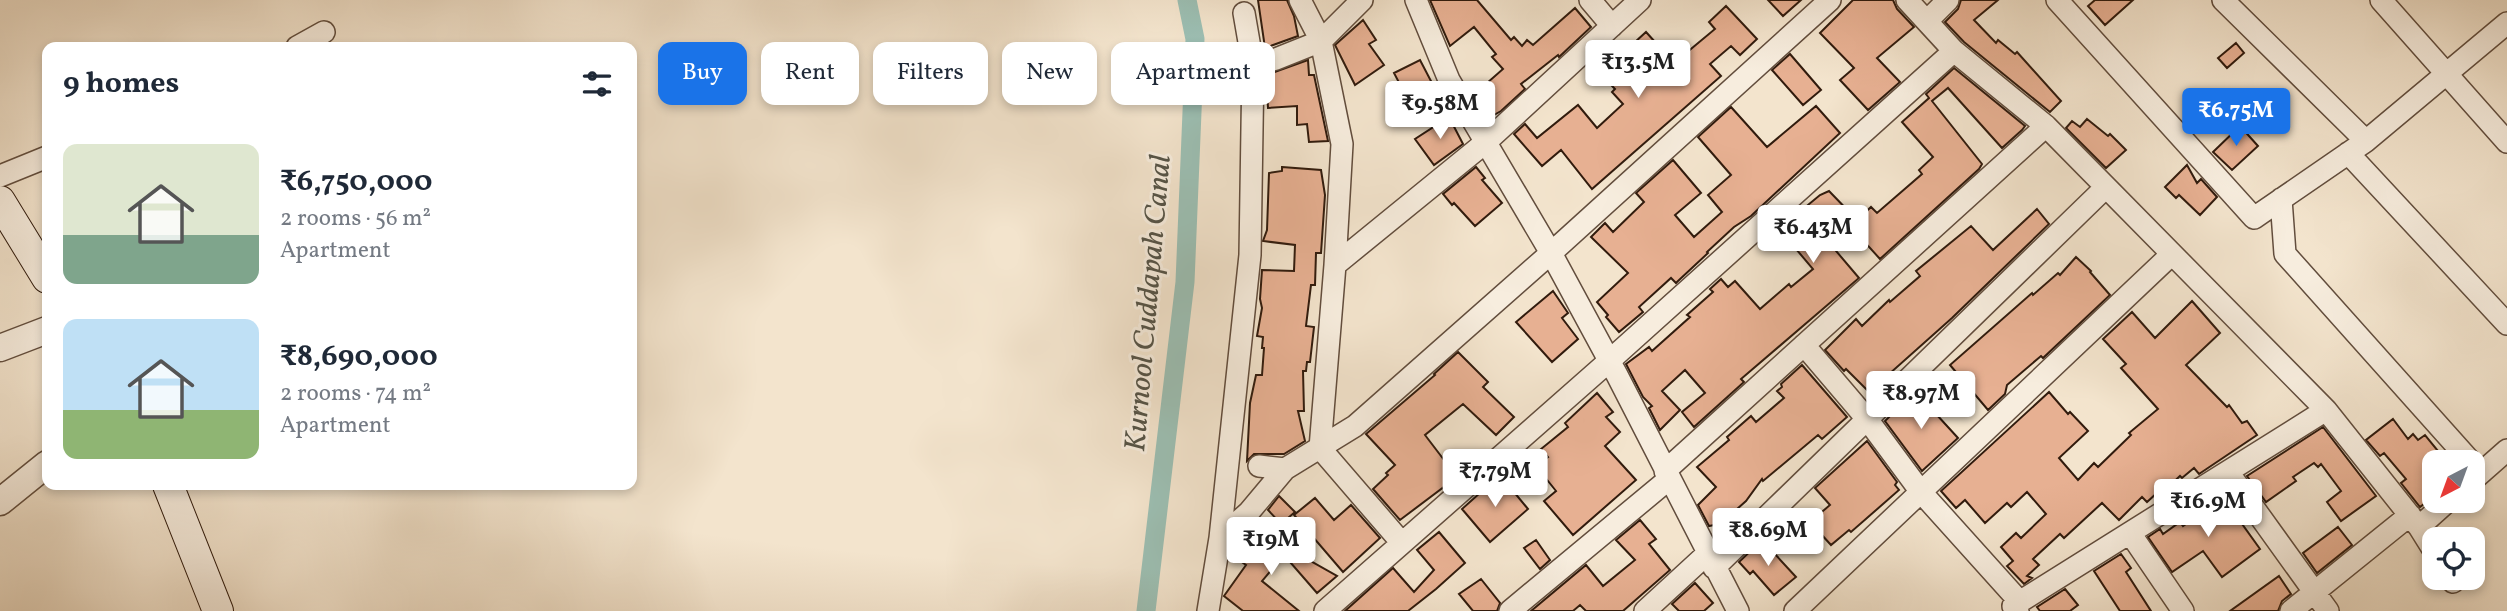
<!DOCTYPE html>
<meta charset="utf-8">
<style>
body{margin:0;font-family:Vollkorn,serif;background:#f6f6f7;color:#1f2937;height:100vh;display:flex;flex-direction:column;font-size:26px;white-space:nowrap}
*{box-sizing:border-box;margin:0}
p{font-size:23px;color:#747a83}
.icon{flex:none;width:38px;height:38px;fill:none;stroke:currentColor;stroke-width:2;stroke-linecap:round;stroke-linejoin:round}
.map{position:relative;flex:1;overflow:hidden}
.sheet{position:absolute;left:42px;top:42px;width:595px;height:448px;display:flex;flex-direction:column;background:#fff;border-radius:14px;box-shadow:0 4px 10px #0003}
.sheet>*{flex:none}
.top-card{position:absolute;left:658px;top:42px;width:665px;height:63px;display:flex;gap:14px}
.needle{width:46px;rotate:221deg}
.fabs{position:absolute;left:2422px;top:450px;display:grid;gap:14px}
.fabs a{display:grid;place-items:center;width:63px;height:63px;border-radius:14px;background:#fff;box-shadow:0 4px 10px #0003;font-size:35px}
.price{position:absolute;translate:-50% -60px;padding:0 16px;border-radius:7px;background:#fff;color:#222;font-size:23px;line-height:46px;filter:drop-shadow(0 2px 4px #0008)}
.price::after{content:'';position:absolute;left:50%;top:42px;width:21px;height:16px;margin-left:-10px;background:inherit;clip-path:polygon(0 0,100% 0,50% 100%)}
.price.active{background:#1a73e8;color:#fff}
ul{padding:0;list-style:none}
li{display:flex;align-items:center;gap:21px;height:175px;padding:0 21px}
li span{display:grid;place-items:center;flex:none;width:196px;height:140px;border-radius:14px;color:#555}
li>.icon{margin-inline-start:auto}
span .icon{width:84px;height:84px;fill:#fffc;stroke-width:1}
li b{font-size:30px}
h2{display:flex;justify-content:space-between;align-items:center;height:84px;padding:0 21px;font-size:30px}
.pill{padding:0 24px;border-radius:14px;background:#fff;box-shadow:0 4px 10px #0003;font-size:24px;line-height:63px}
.pill.active{background:#1a73e8;color:#fff}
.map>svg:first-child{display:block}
</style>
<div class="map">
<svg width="2507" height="611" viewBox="0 0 2507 611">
<rect width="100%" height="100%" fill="#f3e4cd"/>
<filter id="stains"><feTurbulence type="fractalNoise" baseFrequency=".00286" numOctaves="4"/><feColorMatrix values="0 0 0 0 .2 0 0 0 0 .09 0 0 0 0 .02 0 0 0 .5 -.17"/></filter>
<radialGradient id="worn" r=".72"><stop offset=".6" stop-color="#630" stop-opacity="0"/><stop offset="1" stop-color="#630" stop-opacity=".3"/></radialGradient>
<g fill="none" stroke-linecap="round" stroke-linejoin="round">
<!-- canal -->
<path stroke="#9cbfb3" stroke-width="19" d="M1146 611 1185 282 1195 39 1187 0"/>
</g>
<!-- building -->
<path fill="#e7b092" stroke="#311b0d" stroke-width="2" d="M1258 0H1287L1294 16 1298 36 1265 48Z
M1430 0H1477L1511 40 1514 37 1522 46 1527 40 1533 45 1575 8 1591 27 1559 57 1558 55 1521 84 1525 89 1501 111 1487 119 1471 92 1476 88 1478 91 1503 69 1492 57 1496 54 1474 27 1450 46Z
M1768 0H1801L1783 16Z
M1853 0H1893L1897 9 1914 27 1877 58 1900 82 1868 110 1840 80 1854 68 1820 33Z
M1961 0H1998L1974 20 1996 43 1998 40 2015 54 2017 52 2061 101 2050 112 1964 42 1945 22 1958 9Z
M2095 0H2133L2105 25 2088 6Z
M1726 6 1757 39 1740 55 1731 46 1710 64 1721 76 1592 189 1561 150 1542 166 1514 134 1525 124 1537 138 1578 105 1597 128 1623 104 1612 92 1615 89 1597 70 1619 50 1622 54 1646 32 1674 63 1715 29 1709 22Z
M1363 20 1376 40 1369 44 1384 65 1355 85 1335 45Z
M2236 43 2244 53 2227 68 2218 58Z
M1790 54 1821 90 1803 105 1772 70Z
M1308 60 1309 75H1314L1328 141 1309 142 1307 124 1297 125V106L1268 108 1266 75Z
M1420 60 1432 83 1406 96 1394 73Z
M1954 68 2025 126 2022 130 2002 148 1948 88 1932 101 1982 164 1979 169 1880 259 1852 228 1831 245 1859 278 1741 379 1744 382 1694 427 1682 412 1705 393 1685 370 1662 391 1680 410 1660 430 1649 408 1652 406 1643 397 1626 364 1649 347 1652 351 1690 317 1687 315 1713 292 1710 289 1721 279 1728 287 1735 281 1760 309 1789 284 1791 287 1813 269 1779 229 1820 195 1829 191 1857 220 1871 207 1877 213 1922 174 1919 170 1933 157 1902 122 1929 98 1926 94Z
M1816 106 1840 133 1751 216 1734 227 1707 252 1708 253 1678 281 1676 283 1671 278 1639 307 1643 312 1619 332 1606 317 1608 315 1597 302 1628 273 1591 237 1605 223 1613 232 1644 202 1636 193 1673 160 1701 193 1675 215 1694 237 1722 212 1708 195 1731 175 1698 137 1731 107 1767 147Z
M1449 117 1463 144 1434 165 1415 139Z
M2087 119 2108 136 2110 134 2126 150 2106 168 2066 128 2072 121 2080 127Z
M2240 126 2258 146 2232 170 2213 152Z
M2187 165 2197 183 2201 179 2217 197 2200 215 2179 195 2176 198 2165 187Z
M1282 167 1321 170 1325 195 1321 253H1316L1315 285H1311L1306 326 1314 327 1310 362H1307L1306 371H1303L1304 411H1298L1305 441 1284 454H1254L1247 461 1250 403 1256 375H1262L1264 348H1262L1263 337 1257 336 1262 308 1260 299 1262 270 1294 271 1295 245 1263 241 1267 230 1269 173 1282 171Z
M1476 167 1485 178 1482 180 1502 203 1475 226 1454 203 1452 205 1443 194Z
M2037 209 2049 224 1952 318 1869 392 1846 369 1844 371 1825 350 1856 319 1862 326 1889 300 1890 302 1920 276 1916 271 1971 226 1993 250Z
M2076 257 2091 271 2090 272 2110 295 2043 358 2041 356 2007 385 2005 394 1988 410 1950 365 2032 293 2033 295 2058 273 2060 275Z
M1553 291 1568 313 1562 318 1578 339 1552 362 1516 322Z
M2192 301 2220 333 2186 365 2227 407 2229 405 2242 423 2247 421 2257 435 2199 474 2194 468 2182 478 2180 476 2161 494 2158 492 2147 502 2142 497 2119 520 2102 503 2064 538 2060 534 2033 559 2039 565 2027 576 2032 578 2024 584 2007 566 2013 561 2001 547 2016 533 2021 538 2046 514 2027 492 2011 507 2007 503 1985 523 1965 500 1956 508 1941 491 2049 392 2068 414 2070 412 2088 431 2059 458 2078 480 2094 463 2098 467 2131 435 2129 433 2158 409 2121 368 2126 364 2103 339 2132 312 2155 338Z
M1458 352 1488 382 1483 387 1514 417 1496 435 1463 404 1425 435 1457 477 1400 520 1373 489 1388 475 1386 473 1395 465 1366 434 1435 375 1434 374Z
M1802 365 1847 417 1822 439 1818 435 1763 481 1762 479 1746 501 1737 509 1741 513 1720 531 1714 525 1709 526 1698 505 1716 487 1697 467 1729 440 1727 437 1751 416 1756 422 1784 398 1777 391 1782 387 1781 384Z
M1915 391 1958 438 1922 471 1885 421Z
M1597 393 1613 412 1606 417 1620 432 1605 446 1636 480 1573 535 1544 501 1556 491 1536 466 1548 457 1541 449 1568 427 1565 423Z
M2393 419 2408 439 2413 434 2418 440 2425 435 2447 462H2434V496L2420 507 2401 483 2406 479 2384 453 2380 456 2366 440Z
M2323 427 2376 496 2341 521 2327 502 2341 491 2321 464 2318 467 2314 463 2293 477 2296 481 2266 502 2247 476Z
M1867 441 1897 482 1895 485 1899 490 1851 532 1849 530 1831 545 1810 522 1830 505 1815 488Z
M1500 475 1528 509 1490 542 1462 509Z
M2227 494 2244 517 2240 521 2260 549 2222 577 2203 551 2172 572 2148 537 2160 529 2163 534 2180 522 2183 526Z
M1279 496 1295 512 1281 524 1268 510Z
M1315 498 1334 520 1351 505 1380 538 1343 572 1294 515Z
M1640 520 1656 539 1649 544 1670 570 1623 611H1586L1580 605 1573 611H1531L1586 565 1603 586 1635 560 1616 540Z
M2338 527 2352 545 2317 573 2303 553Z
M1439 532 1465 563 1436 589 1408 611H1345L1393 568 1414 592 1434 570 1417 550Z
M1268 537 1337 576 1317 593 1284 555 1262 581 1299 611H1243L1224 596 1246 565 1236 558 1248 540 1261 550Z
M1536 540 1550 560 1540 569 1524 548Z
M1762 540 1796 577 1774 595 1753 571 1750 574 1739 562Z
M2121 554 2131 568 2126 572 2151 611H2120L2094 571Z
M2279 576 2291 594 2282 601 2278 611H2230Z
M1481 579 1500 603 1497 611H1473L1459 594Z
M1695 583 1713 603 1704 611H1679L1672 604Z
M2065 589 2078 605 2070 611H2040L2037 607Z"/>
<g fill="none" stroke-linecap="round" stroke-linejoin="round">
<defs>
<path id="minor" d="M1416 0 1449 80 1551 253 1617 375 1738 611
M1590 0 1612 26
M1907 0 1954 51 2046 126 2326 410 2419 527 2434 551
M2057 0 2254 218 2366 141 2223 0
M2381 0 2507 142
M1927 21 1948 0
M297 47 324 32
M1253 65 1276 59 1321 41 1300 0
M2366 141 2507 23
M2348 153 2507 324
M0 176 47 157
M2281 199 2285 254 2471 462
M1335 265 1342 144 1321 41 1362 0
M1804 345 1867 419 1921 492 2020 602
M1259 466 1285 469 1355 426 1551 253 1830 0
M1665 471 2046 126
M2228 472 2328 611
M2473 480 2507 450
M2419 527 2449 500
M2130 533 2183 611
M1220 538 1249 512 1285 469
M1401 542 1320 448 1335 265 1486 142 1640 0
M1714 568 2106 187
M2450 578 2453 582
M1208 611 1220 538 1250 255 1253 65 1244 13
M1325 611 1608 362 1954 51
M1510 611 1669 479
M1645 611 1707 554
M1795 611 2172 254
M2018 611 2013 606 2326 410
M2291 611 2410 515"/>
<path id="tertiary" d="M0 348 47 330
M0 502 47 464"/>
<path id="secondary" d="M0 201 47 278
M168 485 218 611"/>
</defs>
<!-- minor casing -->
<use href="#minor" stroke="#624d3d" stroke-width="24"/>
<!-- tertiary casing -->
<use href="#tertiary" stroke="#624d3d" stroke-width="29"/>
<!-- secondary casing -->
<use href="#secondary" stroke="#311b0d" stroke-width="32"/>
<!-- minor -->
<use href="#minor" stroke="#f7edde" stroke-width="21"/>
<!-- tertiary -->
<use href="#tertiary" stroke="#f7edde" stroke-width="26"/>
<!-- secondary -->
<use href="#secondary" stroke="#f7edde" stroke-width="30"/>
</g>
<g text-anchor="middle" stroke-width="6" stroke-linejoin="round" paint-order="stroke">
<!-- water labels -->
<g font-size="30" font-style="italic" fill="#565447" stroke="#f7edde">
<text transform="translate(1147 303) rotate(-85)" y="10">Kurnool Cuddapah Canal</text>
</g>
</g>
<rect width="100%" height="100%" filter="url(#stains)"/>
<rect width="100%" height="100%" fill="url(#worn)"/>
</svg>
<div class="fabs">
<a><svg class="needle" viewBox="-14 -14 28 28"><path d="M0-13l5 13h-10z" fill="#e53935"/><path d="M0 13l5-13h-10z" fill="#747a83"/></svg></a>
<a><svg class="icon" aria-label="locate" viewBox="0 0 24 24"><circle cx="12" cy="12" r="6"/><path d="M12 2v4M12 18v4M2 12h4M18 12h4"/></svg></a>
</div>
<b class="price" style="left:1638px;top:100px">₹13.5M</b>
<b class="price" style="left:1440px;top:141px">₹9.58M</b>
<b class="price active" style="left:2236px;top:148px">₹6.75M</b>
<b class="price" style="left:1813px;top:265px">₹6.43M</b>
<b class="price" style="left:1921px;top:431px">₹8.97M</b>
<b class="price" style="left:1495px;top:509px">₹7.79M</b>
<b class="price" style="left:2208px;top:539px">₹16.9M</b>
<b class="price" style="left:1768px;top:568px">₹8.69M</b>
<b class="price" style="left:1271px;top:577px">₹19M</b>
<div class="top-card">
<a class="pill active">Buy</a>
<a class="pill">Rent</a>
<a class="pill">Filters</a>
<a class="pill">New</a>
<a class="pill">Apartment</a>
</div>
<section class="sheet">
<h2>9 homes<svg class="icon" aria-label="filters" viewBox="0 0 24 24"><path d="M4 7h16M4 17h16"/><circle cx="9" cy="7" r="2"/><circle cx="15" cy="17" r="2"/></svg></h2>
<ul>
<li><span style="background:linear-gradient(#dfe7d0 65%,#7fa58c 0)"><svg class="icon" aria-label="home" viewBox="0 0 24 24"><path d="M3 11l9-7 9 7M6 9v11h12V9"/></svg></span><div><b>₹6,750,000</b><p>2 rooms · 56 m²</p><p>Apartment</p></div></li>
<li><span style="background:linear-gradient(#bfe0f5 65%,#8fb573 0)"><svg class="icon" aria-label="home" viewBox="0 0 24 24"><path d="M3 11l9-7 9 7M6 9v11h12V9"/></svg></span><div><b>₹8,690,000</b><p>2 rooms · 74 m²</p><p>Apartment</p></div></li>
</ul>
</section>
</div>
